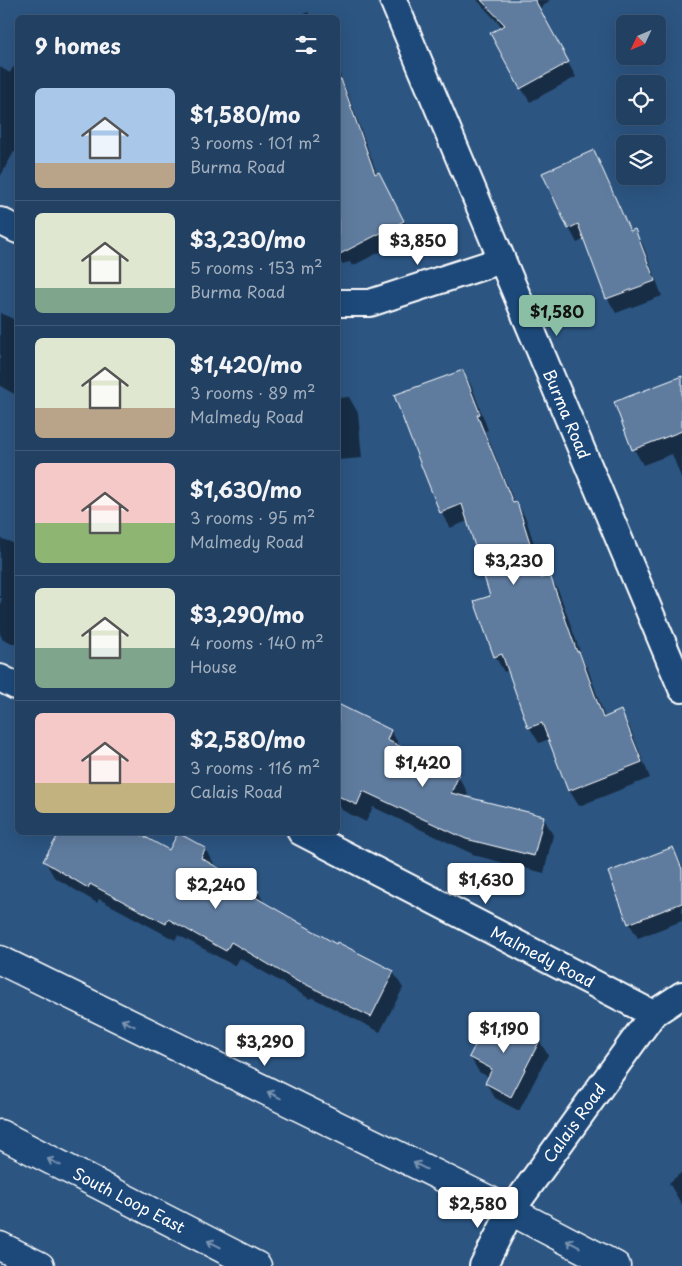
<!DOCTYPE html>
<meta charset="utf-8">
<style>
body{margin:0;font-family:"Playpen Sans",sans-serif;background:#294768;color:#f1f3f6;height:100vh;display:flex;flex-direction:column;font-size:19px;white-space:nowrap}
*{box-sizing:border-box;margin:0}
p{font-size:16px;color:#a2afbe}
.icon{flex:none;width:28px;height:28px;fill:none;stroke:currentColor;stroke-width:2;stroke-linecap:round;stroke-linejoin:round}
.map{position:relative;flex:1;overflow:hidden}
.side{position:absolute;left:15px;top:15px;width:325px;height:820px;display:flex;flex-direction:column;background:#214062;border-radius:8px;box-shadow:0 5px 20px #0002,0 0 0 1px #3e5977}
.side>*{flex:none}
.needle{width:32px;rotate:226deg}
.buttons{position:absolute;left:616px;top:15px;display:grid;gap:10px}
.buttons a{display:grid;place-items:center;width:50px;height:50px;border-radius:8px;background:#214062;box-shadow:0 5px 20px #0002,0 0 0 1px #3e5977;font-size:25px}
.price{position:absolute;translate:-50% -42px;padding:0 11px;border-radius:5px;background:#fff;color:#222;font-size:16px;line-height:32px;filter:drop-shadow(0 1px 2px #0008)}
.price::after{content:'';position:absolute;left:50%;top:30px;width:15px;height:11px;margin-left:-8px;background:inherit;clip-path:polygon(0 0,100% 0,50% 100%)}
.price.current{background:#8abfa5;color:#111}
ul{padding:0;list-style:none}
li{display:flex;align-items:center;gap:15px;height:125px;padding:0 20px}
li+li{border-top:1px solid #3e5977}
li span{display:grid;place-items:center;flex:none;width:140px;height:100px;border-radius:8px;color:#555}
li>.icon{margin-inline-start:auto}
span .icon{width:60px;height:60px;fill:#fffc;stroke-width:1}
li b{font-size:21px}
h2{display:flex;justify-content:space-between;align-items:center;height:60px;padding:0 20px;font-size:21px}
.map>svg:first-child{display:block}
</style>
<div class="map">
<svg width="682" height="1266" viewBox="0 0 682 1266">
<rect width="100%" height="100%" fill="#2c5582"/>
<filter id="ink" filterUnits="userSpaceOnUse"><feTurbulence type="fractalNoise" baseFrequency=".02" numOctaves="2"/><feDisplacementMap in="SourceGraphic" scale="10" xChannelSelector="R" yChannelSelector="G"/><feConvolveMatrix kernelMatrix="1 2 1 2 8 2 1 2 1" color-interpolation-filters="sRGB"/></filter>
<g filter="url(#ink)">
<!-- shadow -->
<path fill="#0007" d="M477 0H550L539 10 576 77 530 102 521 88 503 28Z
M308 12 311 18H295Z
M0 67 10 73 13 67 18 70V154L14 152 0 177Z
M338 71 346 89 377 174 387 188 412 236 352 266 350 262 342 264 338 256Z
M593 152 601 166 631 232 635 231 643 245 662 296 616 313 608 299 585 239 577 243 569 228Z
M0 313 18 321V396L0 386Z
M463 371 472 387 488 430 485 431 515 504 517 503 526 519 545 578 550 576 559 592 583 660 588 669 605 718 621 712 630 728 650 778 579 806 569 790 549 739 539 743 530 728 509 670 504 672 495 656 492 597 468 521 450 528 441 512Z
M682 377V480L672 454 643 465 634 449Z
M349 397 358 413 362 458 338 460V398Z
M0 538 18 545V645L3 640 0 634V605L2 598H0Z
M338 706 391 731 401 748 458 776 468 793 466 798 543 817 553 835 544 873 477 856 373 807 366 822 342 810 338 802Z
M62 832H139L138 835 170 852 205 849 215 865 214 867 258 892 265 904 336 946 393 972 403 988 380 1032 311 997 310 999 240 958 235 966 178 935 175 940 99 899 97 903 54 877 45 861Z
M673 848 682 865V921L638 938 629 923Z
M539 1040 548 1055 519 1111 495 1098 486 1083 489 1077 479 1072 470 1057Z
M682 1172V1205L669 1183Z"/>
<!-- building -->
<path fill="#5e7c9f" stroke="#fff" d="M481 0H535L569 62 520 89 490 33 505 25Z
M341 79 375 174 379 172 404 221 338 255V80Z
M594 150 630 231 635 229 655 281 606 299 578 224 568 229 542 173Z
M463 370 480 414 477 415 513 503 517 502 541 578 550 575 577 652 579 651 603 718 621 710 642 762 568 791 542 723 528 728 502 654 494 657 474 601 490 596 462 504 440 513 409 435 394 395Z
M682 376V431L632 450 614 402Z
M338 704 391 730 387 740 459 775 451 793 544 816 534 856 466 839 363 791 357 805 338 796Z
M60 832H136L169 850 178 833 206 848 201 858 259 891 255 897 336 944 337 942 394 971 371 1017 301 982 300 983 231 942 226 951 168 919 166 924 90 884 88 888 43 861Z
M673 847 682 869V903L628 924 608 872Z
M491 1014 540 1040 511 1097 485 1083 492 1069 469 1057Z"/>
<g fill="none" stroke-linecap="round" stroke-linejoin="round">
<defs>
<g id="street">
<path id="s1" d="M393 0 682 689"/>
<path d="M0 221 18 230"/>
<path d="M338 303H370L502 260"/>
<path d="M0 678 18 687"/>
<path id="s2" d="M301 832 653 1014"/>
<path id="s3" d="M483 1266 511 1211 653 1014 682 995"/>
</g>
<path id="secondary" d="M0 960 511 1211 616 1266"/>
<g id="highway">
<path id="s4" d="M0 1134 257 1266"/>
<path d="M0 1246 40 1266"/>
</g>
</defs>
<!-- street casing -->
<use href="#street" stroke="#fff" stroke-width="30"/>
<!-- secondary casing -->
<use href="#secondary" stroke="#fff" stroke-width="31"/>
<!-- highway casing -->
<use href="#highway" stroke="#fff" stroke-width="31"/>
<!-- street -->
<use href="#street" stroke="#1f4a7a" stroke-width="26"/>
<!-- secondary -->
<use href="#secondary" stroke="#1f4a7a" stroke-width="28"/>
<!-- highway -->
<use href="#highway" stroke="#1f4a7a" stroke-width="28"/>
</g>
<!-- one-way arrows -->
<defs><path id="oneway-shaft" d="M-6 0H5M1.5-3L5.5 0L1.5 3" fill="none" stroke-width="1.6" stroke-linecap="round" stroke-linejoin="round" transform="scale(1.25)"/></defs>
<g stroke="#7992af">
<use href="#oneway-shaft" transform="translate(128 1023) rotate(-154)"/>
<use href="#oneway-shaft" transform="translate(274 1095) rotate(-154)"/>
<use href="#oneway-shaft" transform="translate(54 1162) rotate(-153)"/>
<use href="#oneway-shaft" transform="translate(420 1166) rotate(-154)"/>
<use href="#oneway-shaft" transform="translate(214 1244) rotate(-153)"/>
<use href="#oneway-shaft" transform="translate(573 1244) rotate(-153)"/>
</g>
</g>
<g text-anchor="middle" stroke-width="4" stroke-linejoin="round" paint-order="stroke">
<!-- street labels -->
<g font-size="16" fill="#fff" stroke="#1f4a7a">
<text dy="6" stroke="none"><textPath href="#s1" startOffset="449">Burma Road</textPath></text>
<text dy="6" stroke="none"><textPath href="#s2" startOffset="272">Malmedy Road</textPath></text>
<text dy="6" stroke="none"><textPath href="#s3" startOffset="170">Calais Road</textPath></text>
<text dy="6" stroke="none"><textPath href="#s4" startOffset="145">South Loop East</textPath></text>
</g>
</g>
</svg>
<div class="buttons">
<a><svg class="needle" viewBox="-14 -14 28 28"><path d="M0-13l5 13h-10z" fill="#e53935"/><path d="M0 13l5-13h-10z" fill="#a2afbe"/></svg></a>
<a><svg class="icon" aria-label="locate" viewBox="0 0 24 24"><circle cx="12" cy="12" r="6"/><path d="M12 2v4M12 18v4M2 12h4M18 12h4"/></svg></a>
<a><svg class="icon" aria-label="layers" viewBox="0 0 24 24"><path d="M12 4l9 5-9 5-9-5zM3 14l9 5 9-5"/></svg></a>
</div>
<b class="price" style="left:418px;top:266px">$3,850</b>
<b class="price current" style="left:557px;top:337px">$1,580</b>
<b class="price" style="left:514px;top:586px">$3,230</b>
<b class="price" style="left:423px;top:788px">$1,420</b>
<b class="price" style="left:486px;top:905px">$1,630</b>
<b class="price" style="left:216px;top:910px">$2,240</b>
<b class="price" style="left:504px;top:1054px">$1,190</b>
<b class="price" style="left:265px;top:1067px">$3,290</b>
<b class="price" style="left:478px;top:1229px">$2,580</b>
<section class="side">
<h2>9 homes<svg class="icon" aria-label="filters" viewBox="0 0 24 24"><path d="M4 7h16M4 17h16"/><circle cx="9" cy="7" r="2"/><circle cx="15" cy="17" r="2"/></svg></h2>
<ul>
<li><span style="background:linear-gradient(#a9c7e8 75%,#b9a48a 0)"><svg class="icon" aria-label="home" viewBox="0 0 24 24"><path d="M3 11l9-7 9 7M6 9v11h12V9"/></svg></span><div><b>$1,580/mo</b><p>3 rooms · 101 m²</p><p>Burma Road</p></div></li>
<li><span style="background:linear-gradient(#dfe7d0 75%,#7fa58c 0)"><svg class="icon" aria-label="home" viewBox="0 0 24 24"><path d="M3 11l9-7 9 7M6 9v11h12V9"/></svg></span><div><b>$3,230/mo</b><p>5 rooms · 153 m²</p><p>Burma Road</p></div></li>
<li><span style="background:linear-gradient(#dfe7d0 70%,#b9a48a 0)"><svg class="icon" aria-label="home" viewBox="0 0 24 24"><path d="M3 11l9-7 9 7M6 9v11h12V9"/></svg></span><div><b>$1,420/mo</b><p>3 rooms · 89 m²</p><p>Malmedy Road</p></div></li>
<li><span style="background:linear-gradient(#f6c9c9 60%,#8fb573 0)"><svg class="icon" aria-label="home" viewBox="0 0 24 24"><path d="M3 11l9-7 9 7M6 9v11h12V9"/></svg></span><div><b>$1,630/mo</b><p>3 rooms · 95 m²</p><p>Malmedy Road</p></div></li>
<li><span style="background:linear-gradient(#dfe7d0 60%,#7fa58c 0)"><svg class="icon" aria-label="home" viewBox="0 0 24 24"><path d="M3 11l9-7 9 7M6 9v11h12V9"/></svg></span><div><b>$3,290/mo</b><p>4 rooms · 140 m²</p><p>House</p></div></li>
<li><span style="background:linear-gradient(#f6c9c9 70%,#c2b280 0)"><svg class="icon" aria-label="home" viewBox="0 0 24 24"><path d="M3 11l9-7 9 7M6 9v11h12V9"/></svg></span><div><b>$2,580/mo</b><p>3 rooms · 116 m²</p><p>Calais Road</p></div></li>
</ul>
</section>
</div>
